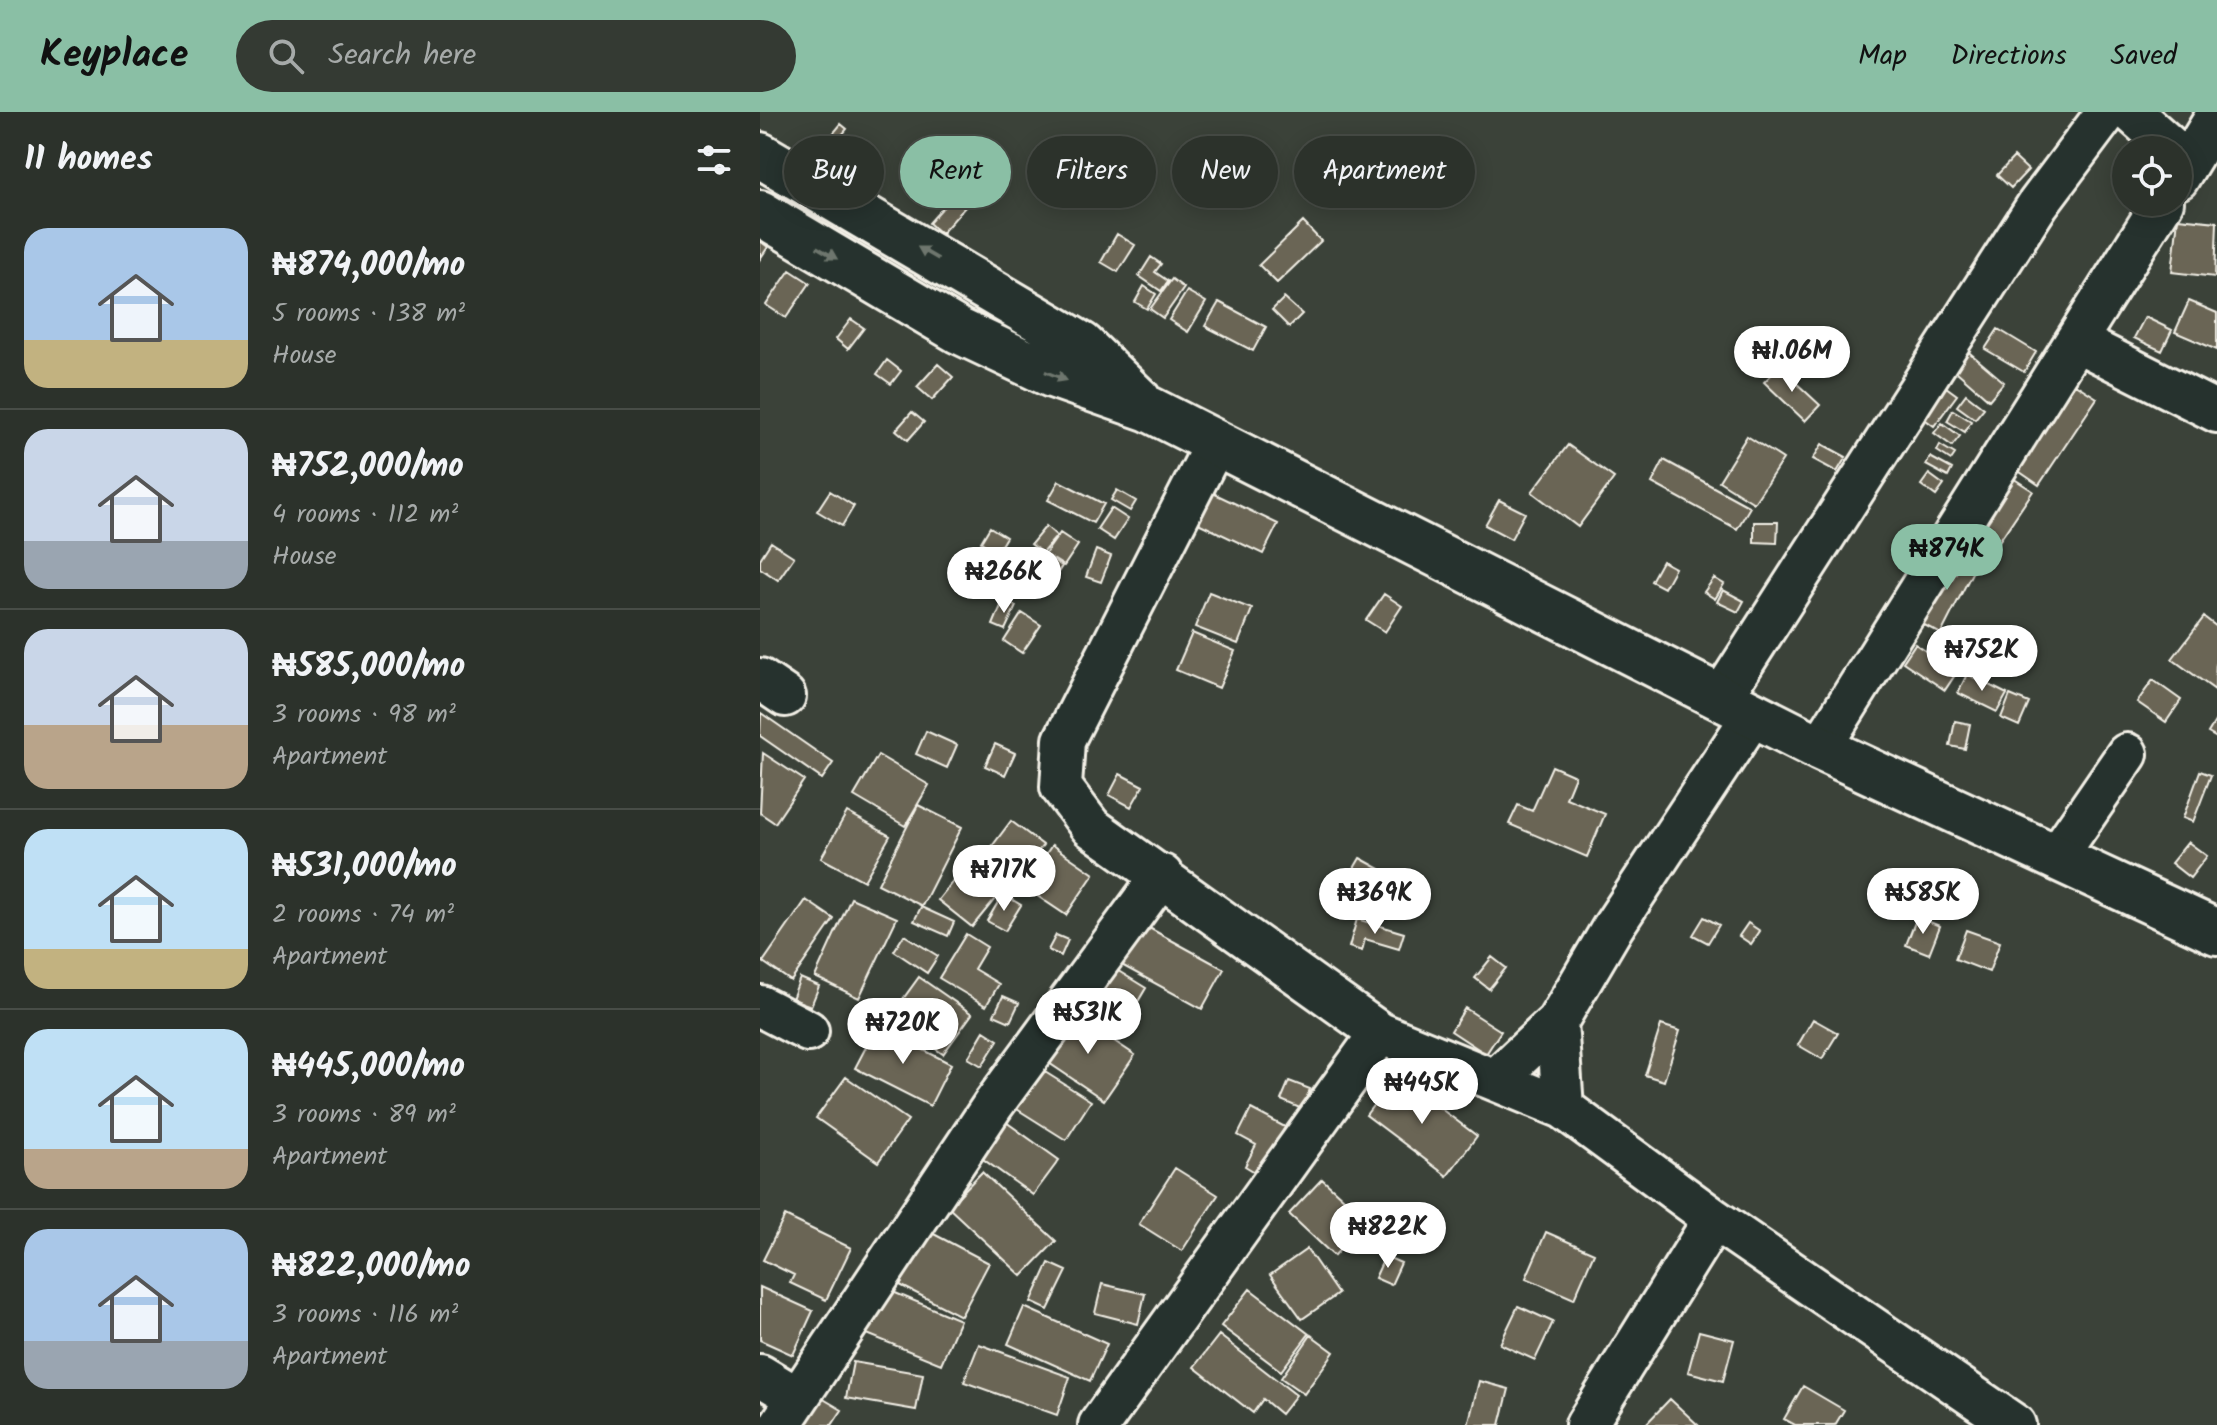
<!DOCTYPE html>
<meta charset="utf-8">
<style>
body{margin:0;font-family:Kalam,sans-serif;background:#343a33;color:#f1f3f6;height:100vh;display:flex;flex-direction:column;font-size:30px;white-space:nowrap}
*{box-sizing:border-box;margin:0}
p{font-size:26px;color:#a6aaa9}
.icon{flex:none;width:44px;height:44px;fill:none;stroke:currentColor;stroke-width:2;stroke-linecap:round;stroke-linejoin:round}
.map{position:relative;flex:1;overflow:hidden}
.panel{display:flex;flex-direction:column;background:#2c322b;width:760px}
.panel>*{flex:none}
.hud{position:absolute;left:24px;top:24px;width:760px;height:72px;display:flex;gap:16px}
.tools{position:absolute;left:1352px;top:24px;display:grid;gap:16px}
.tools a{display:grid;place-items:center;width:80px;height:80px;border-radius:50%;background:#2c322b;box-shadow:0 4px 20px #0003,0 0 0 2px #484d47;font-size:40px}
.price{position:absolute;translate:-50% -68px;padding:0 18px;border-radius:28px;background:#fff;color:#222;font-size:26px;line-height:52px;filter:drop-shadow(0 2px 4px #0008)}
.price::after{content:'';position:absolute;left:50%;top:48px;width:24px;height:18px;margin-left:-12px;background:inherit;clip-path:polygon(0 0,100% 0,50% 100%)}
.price.current{background:#8abfa5;color:#111}
ul{padding:0;list-style:none}
li{display:flex;align-items:center;gap:24px;height:200px;padding:0 24px}
li+li{border-top:2px solid #484d47}
li span{display:grid;place-items:center;flex:none;width:224px;height:160px;border-radius:24px;color:#555}
li>.icon{margin-inline-start:auto}
span .icon{width:96px;height:96px;fill:#fffc;stroke-width:1}
li b{font-size:34px}
h2{display:flex;justify-content:space-between;align-items:center;height:96px;padding:0 24px;font-size:34px}
.tag{padding:0 28px;border-radius:36px;background:#2c322b;box-shadow:0 4px 20px #0003,0 0 0 2px #484d47;font-size:28px;line-height:72px}
.tag.current{background:#8abfa5;color:#111}
header{display:flex;align-items:center;gap:48px;box-sizing:border-box;height:112px;padding:0 40px;background:#8abfa5;color:#111}
header strong{font-size:38px}
nav{display:flex;gap:44px;margin-inline-start:auto;font-size:28px}
.search{width:560px;height:72px;background:#343a33;display:flex;align-items:center;gap:20px;box-sizing:border-box;padding:0 28px;border-radius:44px;color:#a6aaa9;font-size:30px}
main{display:flex;flex:1;min-height:0}
.map>svg:first-child{display:block}
</style>
<header>
<strong>Keyplace</strong>
<div class="search"><svg class="icon" aria-label="search" viewBox="0 0 24 24"><circle cx="10" cy="10" r="6"/><path d="M15 15l6 6"/></svg>Search here</div>
<nav><a>Map</a><a>Directions</a><a>Saved</a></nav>
</header>
<main>
<section class="panel">
<h2>11 homes<svg class="icon" aria-label="filters" viewBox="0 0 24 24"><path d="M4 7h16M4 17h16"/><circle cx="9" cy="7" r="2"/><circle cx="15" cy="17" r="2"/></svg></h2>
<ul>
<li><span style="background:linear-gradient(#a9c7e8 70%,#c2b280 0)"><svg class="icon" aria-label="home" viewBox="0 0 24 24"><path d="M3 11l9-7 9 7M6 9v11h12V9"/></svg></span><div><b>₦874,000/mo</b><p>5 rooms · 138 m²</p><p>House</p></div></li>
<li><span style="background:linear-gradient(#c9d6e8 70%,#9aa5b1 0)"><svg class="icon" aria-label="home" viewBox="0 0 24 24"><path d="M3 11l9-7 9 7M6 9v11h12V9"/></svg></span><div><b>₦752,000/mo</b><p>4 rooms · 112 m²</p><p>House</p></div></li>
<li><span style="background:linear-gradient(#c9d6e8 60%,#b9a48a 0)"><svg class="icon" aria-label="home" viewBox="0 0 24 24"><path d="M3 11l9-7 9 7M6 9v11h12V9"/></svg></span><div><b>₦585,000/mo</b><p>3 rooms · 98 m²</p><p>Apartment</p></div></li>
<li><span style="background:linear-gradient(#bfe0f5 75%,#c2b280 0)"><svg class="icon" aria-label="home" viewBox="0 0 24 24"><path d="M3 11l9-7 9 7M6 9v11h12V9"/></svg></span><div><b>₦531,000/mo</b><p>2 rooms · 74 m²</p><p>Apartment</p></div></li>
<li><span style="background:linear-gradient(#bfe0f5 75%,#b9a48a 0)"><svg class="icon" aria-label="home" viewBox="0 0 24 24"><path d="M3 11l9-7 9 7M6 9v11h12V9"/></svg></span><div><b>₦445,000/mo</b><p>3 rooms · 89 m²</p><p>Apartment</p></div></li>
<li><span style="background:linear-gradient(#a9c7e8 70%,#9aa5b1 0)"><svg class="icon" aria-label="home" viewBox="0 0 24 24"><path d="M3 11l9-7 9 7M6 9v11h12V9"/></svg></span><div><b>₦822,000/mo</b><p>3 rooms · 116 m²</p><p>Apartment</p></div></li>
</ul>
</section>
<div class="map">
<svg width="1457" height="1313" viewBox="0 0 1457 1313">
<rect width="100%" height="100%" fill="#3b4239"/>
<filter id="ink" filterUnits="userSpaceOnUse"><feTurbulence type="fractalNoise" baseFrequency=".0125" numOctaves="2"/><feDisplacementMap in="SourceGraphic" scale="16" xChannelSelector="R" yChannelSelector="G"/><feConvolveMatrix kernelMatrix="1 2 1 2 8 2 1 2 1" color-interpolation-filters="sRGB"/></filter>
<g filter="url(#ink)">
<!-- building -->
<path fill="#6b6554" stroke="#f4f1e8" stroke-width="2" d="M81 12 87 17 77 29 71 24Z
M1254 45 1268 58 1251 76 1237 63Z
M179 59 184 63 171 80 165 76Z
M188 63 198 71 183 90 173 82Z
M202 74 214 85 181 122 169 111Z
M1418 106 1457 110 1455 165 1412 160Z
M543 110 561 129 517 171 499 153Z
M357 122 375 133 358 160 341 150Z
M0 129 8 135 0 147Z
M391 145 401 152 395 160 408 169 401 179 379 164Z
M30 158 50 171 26 206 6 193Z
M412 167 424 176 403 206 390 197Z
M384 174 396 182 387 197 375 190Z
M427 179 446 190 428 220 409 208Z
M524 186 542 202 529 215 512 198Z
M1429 189 1457 201V238L1415 220Z
M459 190 506 215 493 239 445 214Z
M1385 205 1412 218 1402 239 1374 226Z
M91 207 104 216 88 237 76 227Z
M1238 217 1276 240 1264 260 1225 237Z
M1204 236 1244 270 1229 288 1189 253Z
M127 248 141 259 131 272 117 262Z
M178 252 193 265 172 288 157 275Z
M1019 255 1060 293 1045 309 1004 270Z
M1182 272 1197 283 1174 314 1158 302Z
M1315 272 1337 286 1279 373 1257 358Z
M1206 282 1224 296 1215 307 1197 294Z
M1193 298 1211 309 1205 320 1187 309Z
M152 300 164 310 148 328 136 318Z
M1182 311 1200 324 1192 334 1174 321Z
M987 324 1023 347 994 391 959 369Z
M1062 332 1086 345 1077 360 1053 347Z
M808 333 854 366 818 415 772 380Z
M1180 333 1195 342 1191 348 1177 339Z
M1170 345 1192 357 1188 365 1166 353Z
M904 348 990 395 977 417 892 371Z
M1169 362 1184 373 1176 384 1161 373Z
M1248 363 1273 379 1225 450 1201 433Z
M299 369 344 392 333 411 288 388Z
M357 378 376 389 370 399 351 388Z
M70 379 94 394 82 414 57 399Z
M453 381 518 412 503 442 438 411Z
M739 388 765 401 751 427 725 413Z
M351 396 368 407 354 428 337 417Z
M994 410H1018L1017 431 994 430Z
M286 414 297 424 282 441 271 432Z
M230 415 246 425 237 440 221 430Z
M300 421 318 433 304 454 285 442Z
M11 430 34 445 18 468 0 456V447Z
M336 438 351 444 341 470 326 465Z
M1193 438 1217 451 1181 522 1157 509Z
M282 442 302 454 292 470 273 459Z
M902 449 915 456 904 476 891 469Z
M954 466 964 472 955 487 944 480Z
M963 478 984 489 978 500 957 490Z
M449 480 492 497 478 532 435 515Z
M624 482 642 494 625 520 606 508Z
M243 489 256 494 245 518 233 513Z
M262 501 281 513 262 541 244 529Z
M1444 505 1457 515 1455 578 1412 547Z
M432 521 475 539 459 576 416 558Z
M1155 532 1197 560 1185 578 1143 550Z
M1207 562 1247 582 1237 600 1198 581Z
M1393 568 1421 588 1406 610 1377 590Z
M1250 583 1269 591 1259 614 1241 606Z
M1 601 73 651 62 667 0 624Z
M1457 606V626L1448 621Z
M1195 609 1210 612 1205 637 1190 634Z
M166 619 197 633 187 656 156 642Z
M235 632 255 641 245 663 225 654Z
M3 641 44 668 15 711 0 701Z
M118 643 169 673 145 714 94 684Z
M792 654 815 664 806 686 845 702 827 745 749 712 758 693 772 699Z
M1440 659 1451 663 1433 710 1423 706Z
M360 662 383 674 371 695 349 683Z
M158 693 202 715 162 794 118 772Z
M87 700 130 724 104 769 61 746Z
M251 709 283 733 255 769 224 745Z
M1428 730 1447 744 1430 766 1411 751Z
M292 733 334 762 306 803 264 775Z
M213 744 248 771 212 815 178 788Z
M600 746 620 757 605 782 586 770Z
M243 782 261 793 245 819 227 809Z
M91 786 137 806 99 886 55 865Z
M46 788 74 807 31 869 3 850Z
M161 795 194 810 188 824 154 809Z
M944 805 959 813 948 831 933 823Z
M1157 805 1180 814 1169 842 1146 833Z
M597 807 644 821 639 837 605 827 602 839 589 835Z
M380 811 464 857 442 897 358 851Z
M988 811 1000 819 991 832 979 824Z
M1206 818 1240 830 1229 860 1195 847Z
M206 822 227 835 214 857 239 872 226 894 179 866Z
M144 823 178 844 167 861 134 839Z
M296 823 308 828 301 844 288 838Z
M732 845 746 856 729 877 715 866Z
M342 849 386 876 360 920 315 893Z
M159 865 212 902 183 942 130 905Z
M40 866 59 874 51 894 32 887Z
M243 884 259 891 250 910 234 903Z
M705 896 741 919 726 942 691 919Z
M311 900 375 943 344 988 280 945Z
M1053 907 1078 921 1062 947 1038 933Z
M901 913 920 919 904 969 885 963Z
M117 914 191 952 170 994 95 956Z
M224 919 238 928 222 954 208 946Z
M277 955 331 989 306 1028 252 994Z
M636 963 717 1024 687 1064 606 1003Z
M86 965 148 1008 118 1050 56 1006Z
M529 969 550 977 542 997 521 988Z
M491 997 525 1015 500 1063 485 1054 496 1033 478 1023Z
M246 1010 299 1048 273 1083 220 1045Z
M415 1056 458 1083 422 1139 379 1112Z
M222 1060 296 1129 262 1164 188 1095Z
M562 1067 607 1108 574 1144 529 1102Z
M25 1104 91 1136 66 1188 30 1171 34 1163 3 1148Z
M168 1119 229 1151 201 1204 140 1173Z
M786 1120 834 1141 814 1187 766 1166Z
M547 1137 578 1182 542 1207 510 1163Z
M625 1144 641 1151 631 1173 615 1166Z
M289 1151 307 1159 288 1198 271 1190Z
M342 1172 385 1182 378 1212 335 1201Z
M0 1175 53 1199 33 1243 0 1228Z
M121 1175 200 1208 181 1252 102 1220Z
M490 1177 549 1222 521 1259 461 1214Z
M758 1194 793 1210 775 1248 740 1232Z
M264 1195 347 1232 330 1269 248 1232Z
M939 1219 974 1228 963 1269 928 1260Z
M459 1223 536 1283 521 1302 503 1287 493 1301 434 1255Z
M551 1223 574 1240 544 1282 521 1266Z
M219 1232 310 1265 297 1303 204 1270Z
M93 1250 163 1262 156 1298 86 1286Z
M719 1269 749 1277 740 1313H708Z
M1043 1274 1084 1298 1075 1313H1035L1024 1307Z
M60 1285 82 1298 72 1313H43Z
M910 1287 938 1313H885Z"/>
<g fill="none" stroke-linecap="round" stroke-linejoin="round">
<defs>
<path id="minor" d="M1371 0 1414 38
M1418 67 1457 3
M1316 229 1457 300
M456 330 304 628 301 675 331 715 620 921 803 996 954 1107 1255 1313
M0 567 25 584
M960 587 1278 92 1347 0
M1060 636 1403 90
M1297 744 1367 642
M0 894 48 919
M797 910 803 996
M735 968 797 910 853 815 993 603
M0 1263 38 1286
M20 1313 233 993 402 763
M339 1313 620 921
M826 1313 954 1107"/>
<path id="major" d="M0 43 322 233 378 287
M0 101 199 219 292 263 389 297 1060 636 1457 820"/>
</defs>
<!-- minor casing -->
<use href="#minor" stroke="#f4f1e8" stroke-width="46"/>
<!-- major casing -->
<use href="#major" stroke="#f4f1e8" stroke-width="50"/>
<!-- minor -->
<use href="#minor" stroke="#26332d" stroke-width="40"/>
<!-- major -->
<use href="#major" stroke="#26332d" stroke-width="44"/>
</g>
<!-- one-way arrows -->
<defs><path id="oneway-solid" d="M-6-.8H1V-3.2L6.5 0L1 3.2V.8H-6Z" transform="scale(2)"/></defs>
<g fill="#6e766e">
<use href="#oneway-solid" transform="translate(67 141) rotate(30)"/>
<use href="#oneway-solid" transform="translate(168 141) rotate(-150)"/>
<use href="#oneway-solid" transform="translate(296 264) rotate(22)"/>
</g>
</g>
</svg>
<div class="tools">
<a><svg class="icon" aria-label="locate" viewBox="0 0 24 24"><circle cx="12" cy="12" r="6"/><path d="M12 2v4M12 18v4M2 12h4M18 12h4"/></svg></a>
</div>
<b class="price" style="left:1032px;top:282px">₦1.06M</b>
<b class="price current" style="left:1187px;top:480px">₦874K</b>
<b class="price" style="left:244px;top:503px">₦266K</b>
<b class="price" style="left:1222px;top:581px">₦752K</b>
<b class="price" style="left:244px;top:801px">₦717K</b>
<b class="price" style="left:615px;top:824px">₦369K</b>
<b class="price" style="left:1163px;top:824px">₦585K</b>
<b class="price" style="left:328px;top:944px">₦531K</b>
<b class="price" style="left:143px;top:954px">₦720K</b>
<b class="price" style="left:662px;top:1014px">₦445K</b>
<b class="price" style="left:628px;top:1158px">₦822K</b>
<div class="hud">
<a class="tag">Buy</a>
<a class="tag current">Rent</a>
<a class="tag">Filters</a>
<a class="tag">New</a>
<a class="tag">Apartment</a>
</div>
</div>
</main>
